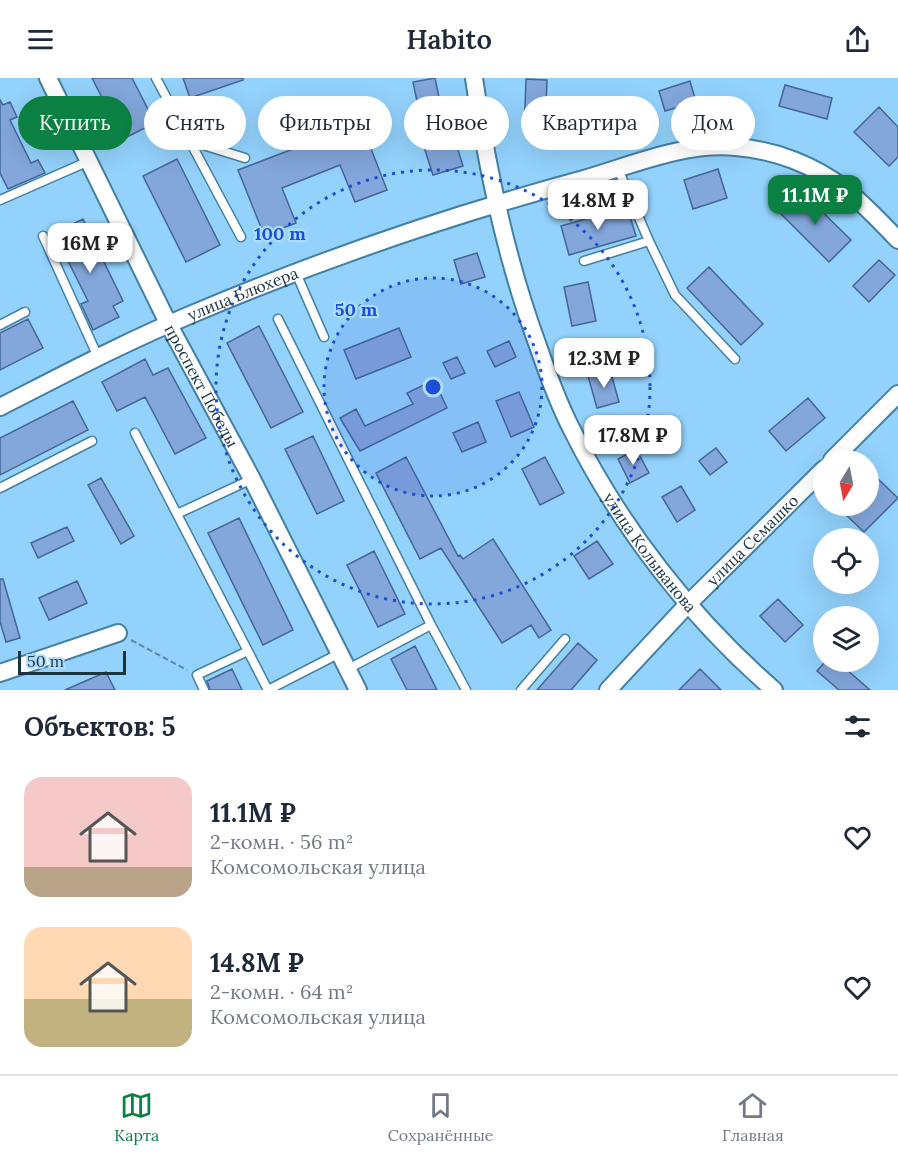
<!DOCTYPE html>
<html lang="ru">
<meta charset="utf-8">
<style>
body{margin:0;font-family:Lora,serif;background:#f6f6f7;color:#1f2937;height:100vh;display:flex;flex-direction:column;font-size:22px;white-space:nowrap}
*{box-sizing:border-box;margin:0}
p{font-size:20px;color:#747a83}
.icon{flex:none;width:33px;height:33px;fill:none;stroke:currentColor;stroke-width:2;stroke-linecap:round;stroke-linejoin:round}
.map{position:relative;height:612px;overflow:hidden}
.details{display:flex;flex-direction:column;background:#fff;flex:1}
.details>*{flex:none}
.guide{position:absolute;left:18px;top:18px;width:862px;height:54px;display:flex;gap:12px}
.needle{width:39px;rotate:190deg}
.buttons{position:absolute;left:813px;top:372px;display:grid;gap:12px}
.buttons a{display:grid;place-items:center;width:66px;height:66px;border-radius:50%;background:#fff;box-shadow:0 6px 24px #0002;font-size:30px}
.scale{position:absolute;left:18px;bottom:15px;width:108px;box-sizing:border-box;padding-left:6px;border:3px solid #1a3444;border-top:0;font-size:16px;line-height:21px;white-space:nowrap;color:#1a3444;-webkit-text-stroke:4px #acddff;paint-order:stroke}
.price{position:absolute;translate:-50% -51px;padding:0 14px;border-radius:12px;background:#fff;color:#222;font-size:20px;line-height:39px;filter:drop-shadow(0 2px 3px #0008)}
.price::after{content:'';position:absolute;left:50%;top:36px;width:18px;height:14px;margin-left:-9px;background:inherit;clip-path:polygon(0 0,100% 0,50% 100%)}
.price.current{background:#0b8043;color:#fff}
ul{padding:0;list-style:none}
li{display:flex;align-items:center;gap:18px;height:150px;padding:0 24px}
li span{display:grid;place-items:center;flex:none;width:168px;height:120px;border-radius:18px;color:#555}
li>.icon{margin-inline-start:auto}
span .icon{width:72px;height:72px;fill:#fffc;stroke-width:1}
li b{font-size:26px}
h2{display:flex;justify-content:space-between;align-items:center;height:72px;padding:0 24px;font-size:26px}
.pill{padding:0 21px;border-radius:27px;background:#fff;box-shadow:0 6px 24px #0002;font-size:21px;line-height:54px}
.pill.current{background:#0b8043;color:#fff}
header{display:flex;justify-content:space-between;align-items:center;height:78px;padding:0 24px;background:#fff;font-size:27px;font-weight:600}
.menu{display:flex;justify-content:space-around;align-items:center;height:84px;border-top:2px solid #e0e1e3;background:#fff;font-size:16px;color:#747a83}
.menu a{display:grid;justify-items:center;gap:3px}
.menu .current{color:#0b8043}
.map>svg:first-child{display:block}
</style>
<header><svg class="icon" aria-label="menu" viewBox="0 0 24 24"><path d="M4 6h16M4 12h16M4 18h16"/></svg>Habito<svg class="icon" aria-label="share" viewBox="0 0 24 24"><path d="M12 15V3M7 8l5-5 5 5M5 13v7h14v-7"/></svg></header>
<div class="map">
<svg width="898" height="612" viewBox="0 0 898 612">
<rect width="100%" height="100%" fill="#93d2fc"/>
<!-- building -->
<path fill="#83a6db" stroke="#456596" stroke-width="1.5" d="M92 0H132L155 45 123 61Z
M183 0H243V2L190 20Z
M435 0 442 34 420 38 413 4Z
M526 1 547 2 545 56H524Z
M690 3 696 24 665 33 659 13Z
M785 7 832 20 827 41 779 28Z
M0 22 3 27 10 24 17 39 10 42 31 85 38 82 45 95 8 111 0 95Z
M879 29 898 49V79L889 88 854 54Z
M361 45 387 112 355 124 340 87 282 110 296 145 264 157 238 92Z
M453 56 463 88 433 97 423 66Z
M177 81 220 167 186 184 143 98Z
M718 91 727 120 693 131 684 102Z
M800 112 851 162 829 184 779 134Z
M627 129 636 158 569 177 561 148Z
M83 141 123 223 113 228 119 239 93 252 81 226 88 223 54 155Z
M477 175 485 199 461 206 454 182Z
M879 182 895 197 869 224 853 208Z
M709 189 763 246 741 267 687 210Z
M588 204 596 243 572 248 564 209Z
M28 241 43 270 0 292V255Z
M259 248 303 334 271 350 227 265Z
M399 250 411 279 356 301 344 272Z
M509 263 516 279 495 289 487 273Z
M457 279 465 295 451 301 443 285Z
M145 281 153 297 168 290 206 360 175 376 145 319 117 333 102 304Z
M610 292 619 324 597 330 588 298Z
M434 302 447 330 360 373 340 340 356 331 365 348 413 326 407 315Z
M519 314 534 349 511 359 496 323Z
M808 320 825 340 786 373 769 353Z
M73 323 88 352 0 397V360Z
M478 344 486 364 462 374 453 355Z
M313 358 344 423 317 436 285 371Z
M716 370 727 384 710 397 699 383Z
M636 371 649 395 630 405 618 381Z
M406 379 458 478 460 477 463 481 493 461 551 552 539 560 531 547 502 565 441 470 420 481 376 395Z
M545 379 564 415 540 427 522 391Z
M876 399 898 420 864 454 843 434 850 428H868V407Z
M101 400 134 458 121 466 88 407Z
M681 408 695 432 677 444 662 419Z
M239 440 293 552 263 567 208 455Z
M67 449 74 463 38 480 31 465Z
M597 463 613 486 589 501 574 478Z
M374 473 405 536 378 549 347 487Z
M0 501H3L20 560 6 564 0 544Z
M77 503 87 525 49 542 39 520Z
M778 521 803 547 785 564 760 538Z
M578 565 597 582 571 612H537Z
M415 568 437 612H407L391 581Z
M825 584H838L870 612H839L817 593Z
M232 591 242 612H210L207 603Z
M700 591 721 612H679Z
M106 594 115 612H65Z"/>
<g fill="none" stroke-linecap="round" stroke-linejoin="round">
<defs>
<path id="service" d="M156 0 241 159
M190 63 245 80
M618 91 649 163 675 217 735 281
M0 122 89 83
M43 158 98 279
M584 183 649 163
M296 195 324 259
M278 241 431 547 466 612
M0 247 25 234
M135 355 268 612
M0 410 92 363
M177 436 252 401
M348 591 431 547
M204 612 197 597 248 573
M268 612 340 575
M521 612 565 561"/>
<g id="minor">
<path id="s1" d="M48 0 169 247 252 401 358 612"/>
<path id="s2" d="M474 0C487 92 506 181 538 268 548 297 558 325 572 352 621 450 691 540 774 612"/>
<path id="s3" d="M0 329C63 297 125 264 190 237 317 183 451 137 584 101 632 87 685 64 736 69 775 72 814 87 845 111 864 126 881 144 898 162"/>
<path d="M832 382 898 316"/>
<path d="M0 595 118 555"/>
<path id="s4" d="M608 612 688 526 824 391"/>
</g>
</defs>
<!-- service casing -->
<use href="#service" stroke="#4380a6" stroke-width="11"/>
<!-- minor casing -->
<use href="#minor" stroke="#4380a6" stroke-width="20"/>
<!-- path -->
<path stroke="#5e8dac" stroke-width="2" stroke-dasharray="6 3" stroke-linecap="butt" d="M131 562 187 592"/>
<!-- service -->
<use href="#service" stroke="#fff" stroke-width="8"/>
<!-- minor -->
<use href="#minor" stroke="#fff" stroke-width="16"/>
</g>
<!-- distance rings -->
<circle cx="433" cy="309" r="109" fill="#1d4ed8" fill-opacity=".12"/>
<g fill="none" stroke="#1d4ed8" stroke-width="3" stroke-dasharray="3 6">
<circle cx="433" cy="309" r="109"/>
<circle cx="433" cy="309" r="217"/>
</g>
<g text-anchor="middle" stroke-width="4.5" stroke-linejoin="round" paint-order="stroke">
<!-- street labels -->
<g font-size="16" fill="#1a3444" stroke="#acddff">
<text dy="6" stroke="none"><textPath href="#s3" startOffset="268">улица Блюхера</textPath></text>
<text dy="6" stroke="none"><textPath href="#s1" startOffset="344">проспект Победы</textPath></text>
<text dy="6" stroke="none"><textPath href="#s4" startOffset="208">улица Семашко</textPath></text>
<text dy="6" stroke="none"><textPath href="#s2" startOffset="512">улица Колыванова</textPath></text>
</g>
</g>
<circle cx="433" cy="309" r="9" fill="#1d4ed8" stroke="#acddff" stroke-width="3"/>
<g font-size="18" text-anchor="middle" font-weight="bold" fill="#1d4ed8" stroke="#acddff" stroke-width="4.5" stroke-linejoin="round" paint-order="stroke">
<text x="280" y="162">100 m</text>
<text x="356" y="238">50 m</text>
</g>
</svg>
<div class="buttons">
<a><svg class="needle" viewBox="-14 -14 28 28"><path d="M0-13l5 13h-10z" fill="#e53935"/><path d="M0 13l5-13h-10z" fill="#747a83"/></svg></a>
<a><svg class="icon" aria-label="locate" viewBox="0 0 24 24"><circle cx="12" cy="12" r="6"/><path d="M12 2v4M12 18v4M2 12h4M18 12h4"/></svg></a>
<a><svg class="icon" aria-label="layers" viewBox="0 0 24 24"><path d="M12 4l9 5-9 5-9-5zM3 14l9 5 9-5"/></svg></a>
</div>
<div class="scale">50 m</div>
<b class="price current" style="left:815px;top:148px">11.1M ₽</b>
<b class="price" style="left:598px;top:153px">14.8M ₽</b>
<b class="price" style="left:90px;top:196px">16M ₽</b>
<b class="price" style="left:604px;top:311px">12.3M ₽</b>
<b class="price" style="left:633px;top:388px">17.8M ₽</b>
<div class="guide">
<a class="pill current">Купить</a>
<a class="pill">Снять</a>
<a class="pill">Фильтры</a>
<a class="pill">Новое</a>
<a class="pill">Квартира</a>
<a class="pill">Дом</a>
</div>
</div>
<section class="details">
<h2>Объектов: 5<svg class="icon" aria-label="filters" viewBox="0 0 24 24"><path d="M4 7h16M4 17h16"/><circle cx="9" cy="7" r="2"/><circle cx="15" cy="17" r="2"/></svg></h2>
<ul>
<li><span style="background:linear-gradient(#f6c9c9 75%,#b9a48a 0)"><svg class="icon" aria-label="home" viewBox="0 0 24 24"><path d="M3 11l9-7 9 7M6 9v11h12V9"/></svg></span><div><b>11.1M ₽</b><p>2-комн. · 56 m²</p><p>Комсомольская улица</p></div><svg class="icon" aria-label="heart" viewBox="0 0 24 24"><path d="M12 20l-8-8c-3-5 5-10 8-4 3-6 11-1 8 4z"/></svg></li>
<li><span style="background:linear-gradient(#ffd9b3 60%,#c2b280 0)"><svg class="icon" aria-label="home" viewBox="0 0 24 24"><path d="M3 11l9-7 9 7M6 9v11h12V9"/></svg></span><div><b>14.8M ₽</b><p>2-комн. · 64 m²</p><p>Комсомольская улица</p></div><svg class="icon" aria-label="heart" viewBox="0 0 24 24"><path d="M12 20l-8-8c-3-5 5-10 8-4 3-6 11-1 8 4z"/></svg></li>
</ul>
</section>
<nav class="menu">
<a class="current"><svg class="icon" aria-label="map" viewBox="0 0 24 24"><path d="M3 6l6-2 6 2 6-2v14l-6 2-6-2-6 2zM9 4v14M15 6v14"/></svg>Карта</a>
<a><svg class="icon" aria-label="saved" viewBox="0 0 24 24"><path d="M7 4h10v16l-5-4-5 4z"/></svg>Сохранённые</a>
<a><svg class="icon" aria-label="home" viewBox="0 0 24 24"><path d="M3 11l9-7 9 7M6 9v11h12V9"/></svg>Главная</a>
</nav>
